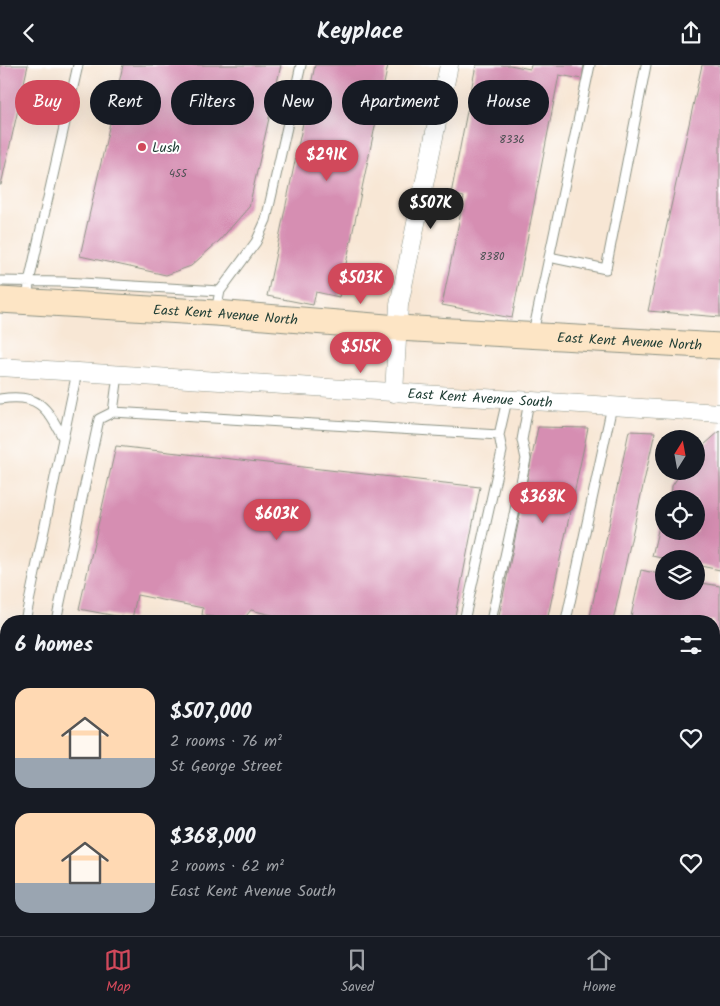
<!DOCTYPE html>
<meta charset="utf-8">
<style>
body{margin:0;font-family:Kalam,sans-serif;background:#20242c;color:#f1f3f6;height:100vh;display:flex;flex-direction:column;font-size:19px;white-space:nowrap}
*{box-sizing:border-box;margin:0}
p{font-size:16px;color:#9ea1a6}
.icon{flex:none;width:28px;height:28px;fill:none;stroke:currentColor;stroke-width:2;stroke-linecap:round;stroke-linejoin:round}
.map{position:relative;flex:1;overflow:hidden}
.side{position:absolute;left:0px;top:550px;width:720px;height:321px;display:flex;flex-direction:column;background:#171b24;border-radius:20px 20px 0 0;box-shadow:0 5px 20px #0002}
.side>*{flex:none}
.hud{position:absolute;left:15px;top:15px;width:690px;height:45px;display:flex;gap:10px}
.needle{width:32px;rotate:11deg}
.controls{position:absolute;left:655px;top:365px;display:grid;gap:10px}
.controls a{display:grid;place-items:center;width:50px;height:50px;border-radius:50%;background:#171b24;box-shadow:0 5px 20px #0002;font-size:25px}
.price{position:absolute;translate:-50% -42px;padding:0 11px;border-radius:18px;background:#d1495b;color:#fff;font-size:16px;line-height:32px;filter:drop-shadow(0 1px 2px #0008)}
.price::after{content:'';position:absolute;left:50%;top:30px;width:15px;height:11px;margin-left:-8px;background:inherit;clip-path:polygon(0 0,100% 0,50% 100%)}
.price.current{background:#222;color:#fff}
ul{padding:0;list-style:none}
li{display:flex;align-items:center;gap:15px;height:125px;padding:0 15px}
li span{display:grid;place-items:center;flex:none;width:140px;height:100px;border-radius:15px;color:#555}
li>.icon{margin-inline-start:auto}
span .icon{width:60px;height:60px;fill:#fffc;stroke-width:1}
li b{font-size:21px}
h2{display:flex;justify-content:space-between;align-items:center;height:60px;padding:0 15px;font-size:21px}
.tag{padding:0 18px;border-radius:22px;background:#171b24;box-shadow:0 5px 20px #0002;font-size:18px;line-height:45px}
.tag.current{background:#d1495b;color:#fff}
header{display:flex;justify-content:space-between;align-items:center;height:65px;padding:0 15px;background:#171b24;font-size:22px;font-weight:700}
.dock{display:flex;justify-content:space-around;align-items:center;height:70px;border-top:1px solid #363941;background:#171b24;font-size:14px;color:#9ea1a6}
.dock a{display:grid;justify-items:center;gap:2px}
.dock .current{color:#d1495b}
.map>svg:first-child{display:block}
</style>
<header><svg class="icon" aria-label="back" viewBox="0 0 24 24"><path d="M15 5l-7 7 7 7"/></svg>Keyplace<svg class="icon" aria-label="share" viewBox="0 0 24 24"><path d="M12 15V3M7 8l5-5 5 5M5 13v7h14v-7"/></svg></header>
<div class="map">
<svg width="720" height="871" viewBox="0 0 720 871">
<rect width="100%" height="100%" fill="#fff"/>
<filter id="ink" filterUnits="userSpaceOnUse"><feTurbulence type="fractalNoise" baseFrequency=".02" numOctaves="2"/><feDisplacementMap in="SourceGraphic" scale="10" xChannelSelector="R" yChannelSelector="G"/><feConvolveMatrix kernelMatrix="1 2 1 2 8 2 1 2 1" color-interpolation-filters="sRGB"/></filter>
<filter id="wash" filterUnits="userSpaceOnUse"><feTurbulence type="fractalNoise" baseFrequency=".0096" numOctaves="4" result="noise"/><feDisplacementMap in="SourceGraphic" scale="20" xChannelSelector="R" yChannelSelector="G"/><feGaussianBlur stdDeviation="1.12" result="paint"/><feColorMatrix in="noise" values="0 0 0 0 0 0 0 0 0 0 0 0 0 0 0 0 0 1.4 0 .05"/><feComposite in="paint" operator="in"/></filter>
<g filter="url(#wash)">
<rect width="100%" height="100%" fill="#f8e7d5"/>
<!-- water -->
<path fill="#7dbef2" stroke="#4e7e93" d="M78 865H120L143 871H75Z"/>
<g id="blocks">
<!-- building -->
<path fill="#d68eb2" d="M0 0H28L1 120H0Z
M123 0H281L249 142 219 176 191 201 166 210 80 191Z
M315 0H388L339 232 316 227 313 240 267 231Z
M476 0H510L530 4 531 0H584L582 14 559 10 512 253 442 240 464 132 451 129Z
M702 0H720V252L648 246Z
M538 362 588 363 547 556H498Z
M629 366 655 367 613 556H589Z
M720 366V505L696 500V494H666L652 491 663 444 664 466H696V434H671L672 421 682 406H696V387Z
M116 381 480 422 454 556H339L330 554V556H296L251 545 242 556H234L202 550 203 543 137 530 132 554 79 544Z
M641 505 664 510V526H696V517L720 521V681L715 708 714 556H630Z
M714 816 720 818 715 857 714 856Z
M429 865H485L483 871H447L429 868Z
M512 865H546L544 871H515L511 870Z
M567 865H713L712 867 689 871H566Z"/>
</g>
</g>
<g filter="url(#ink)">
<use href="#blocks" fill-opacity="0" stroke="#8c9284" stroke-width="1"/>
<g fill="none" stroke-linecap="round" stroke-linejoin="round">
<defs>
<path id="lane" d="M549 192 606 204 646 0
M0 216 64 217 220 226
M28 234 29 217 78 0
M216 246 220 226 256 177 266 155 301 0
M533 268 590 0
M0 334C38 328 46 341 63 373
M113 347 499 370
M25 556 77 307
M56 556 99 354 113 347 118 310
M464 556 502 386 499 370 507 335
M491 556 526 394 522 375 529 336
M566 556 612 341
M3 664 6 648
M6 791 3 806 6 813
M213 865 241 871
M426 865 428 871
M394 871 396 865
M500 871 501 865"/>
<g id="street">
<path id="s1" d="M0 302 720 348"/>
<path d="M394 328 399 240 449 0"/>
</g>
<g id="secondary">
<path id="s2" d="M0 235 216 248 398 263 720 281"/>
</g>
</defs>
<!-- lane casing -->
<use href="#lane" stroke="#8c9284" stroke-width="11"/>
<!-- street casing -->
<use href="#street" stroke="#8c9284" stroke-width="19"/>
<!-- secondary casing -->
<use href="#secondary" stroke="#8c9284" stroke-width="27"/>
<!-- lane -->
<use href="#lane" stroke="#fff" stroke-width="9"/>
<!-- street -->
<use href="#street" stroke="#fff" stroke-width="18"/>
<!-- secondary -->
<use href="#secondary" stroke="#fde5c5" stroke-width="25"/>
</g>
</g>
<!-- markers -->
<circle fill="#d1495b" stroke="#fff" stroke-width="2" cx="142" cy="82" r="5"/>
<g text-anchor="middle" stroke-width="4" stroke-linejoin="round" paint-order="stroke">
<!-- number labels -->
<g font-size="11" fill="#4d5154">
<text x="512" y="78">8336</text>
<text x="178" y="112">455</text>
<text x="492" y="195">8380</text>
</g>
<!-- poi labels -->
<g font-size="14" fill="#1f3d34" stroke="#fff" text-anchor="start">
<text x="152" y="87">Lush</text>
</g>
<!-- street labels -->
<g font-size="14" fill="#1f3d34" stroke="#fff">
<text dy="5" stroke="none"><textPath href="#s2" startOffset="226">East Kent Avenue North</textPath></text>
<text dy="5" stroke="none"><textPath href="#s2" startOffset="631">East Kent Avenue North</textPath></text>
<text dy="5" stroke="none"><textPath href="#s1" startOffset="481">East Kent Avenue South</textPath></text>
</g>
</g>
</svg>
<div class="controls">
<a><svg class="needle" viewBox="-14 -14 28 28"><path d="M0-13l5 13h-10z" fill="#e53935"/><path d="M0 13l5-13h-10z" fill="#9ea1a6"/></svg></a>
<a><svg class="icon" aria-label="locate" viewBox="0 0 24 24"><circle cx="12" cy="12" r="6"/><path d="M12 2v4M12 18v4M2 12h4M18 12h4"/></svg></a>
<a><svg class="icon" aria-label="layers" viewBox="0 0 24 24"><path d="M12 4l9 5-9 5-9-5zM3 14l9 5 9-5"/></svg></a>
</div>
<b class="price" style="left:327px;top:117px">$291K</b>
<b class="price current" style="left:431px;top:165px">$507K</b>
<b class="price" style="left:361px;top:240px">$503K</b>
<b class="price" style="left:361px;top:309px">$515K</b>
<b class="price" style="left:543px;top:459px">$368K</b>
<b class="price" style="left:277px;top:476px">$603K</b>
<div class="hud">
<a class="tag current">Buy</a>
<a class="tag">Rent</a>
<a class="tag">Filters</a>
<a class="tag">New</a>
<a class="tag">Apartment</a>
<a class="tag">House</a>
</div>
<section class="side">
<h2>6 homes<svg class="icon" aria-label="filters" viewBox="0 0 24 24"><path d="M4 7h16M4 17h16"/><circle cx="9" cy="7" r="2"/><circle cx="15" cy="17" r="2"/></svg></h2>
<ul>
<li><span style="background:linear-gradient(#ffd9b3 70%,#9aa5b1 0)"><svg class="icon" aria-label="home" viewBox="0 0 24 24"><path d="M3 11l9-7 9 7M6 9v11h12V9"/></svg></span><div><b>$507,000</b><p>2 rooms · 76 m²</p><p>St George Street</p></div><svg class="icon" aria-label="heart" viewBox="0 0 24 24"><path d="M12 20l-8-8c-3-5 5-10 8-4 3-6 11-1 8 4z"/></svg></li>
<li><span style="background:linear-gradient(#ffd9b3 70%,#9aa5b1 0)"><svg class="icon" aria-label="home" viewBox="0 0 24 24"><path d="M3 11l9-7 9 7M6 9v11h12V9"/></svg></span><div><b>$368,000</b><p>2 rooms · 62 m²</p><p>East Kent Avenue South</p></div><svg class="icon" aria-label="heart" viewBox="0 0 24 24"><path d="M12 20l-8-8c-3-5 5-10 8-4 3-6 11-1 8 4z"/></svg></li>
</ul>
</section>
</div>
<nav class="dock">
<a class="current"><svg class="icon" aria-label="map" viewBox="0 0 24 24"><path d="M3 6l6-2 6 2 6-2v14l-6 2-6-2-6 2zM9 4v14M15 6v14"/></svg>Map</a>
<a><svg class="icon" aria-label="saved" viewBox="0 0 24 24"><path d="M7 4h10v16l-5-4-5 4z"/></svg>Saved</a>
<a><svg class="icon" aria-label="home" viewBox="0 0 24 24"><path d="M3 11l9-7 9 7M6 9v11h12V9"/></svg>Home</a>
</nav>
